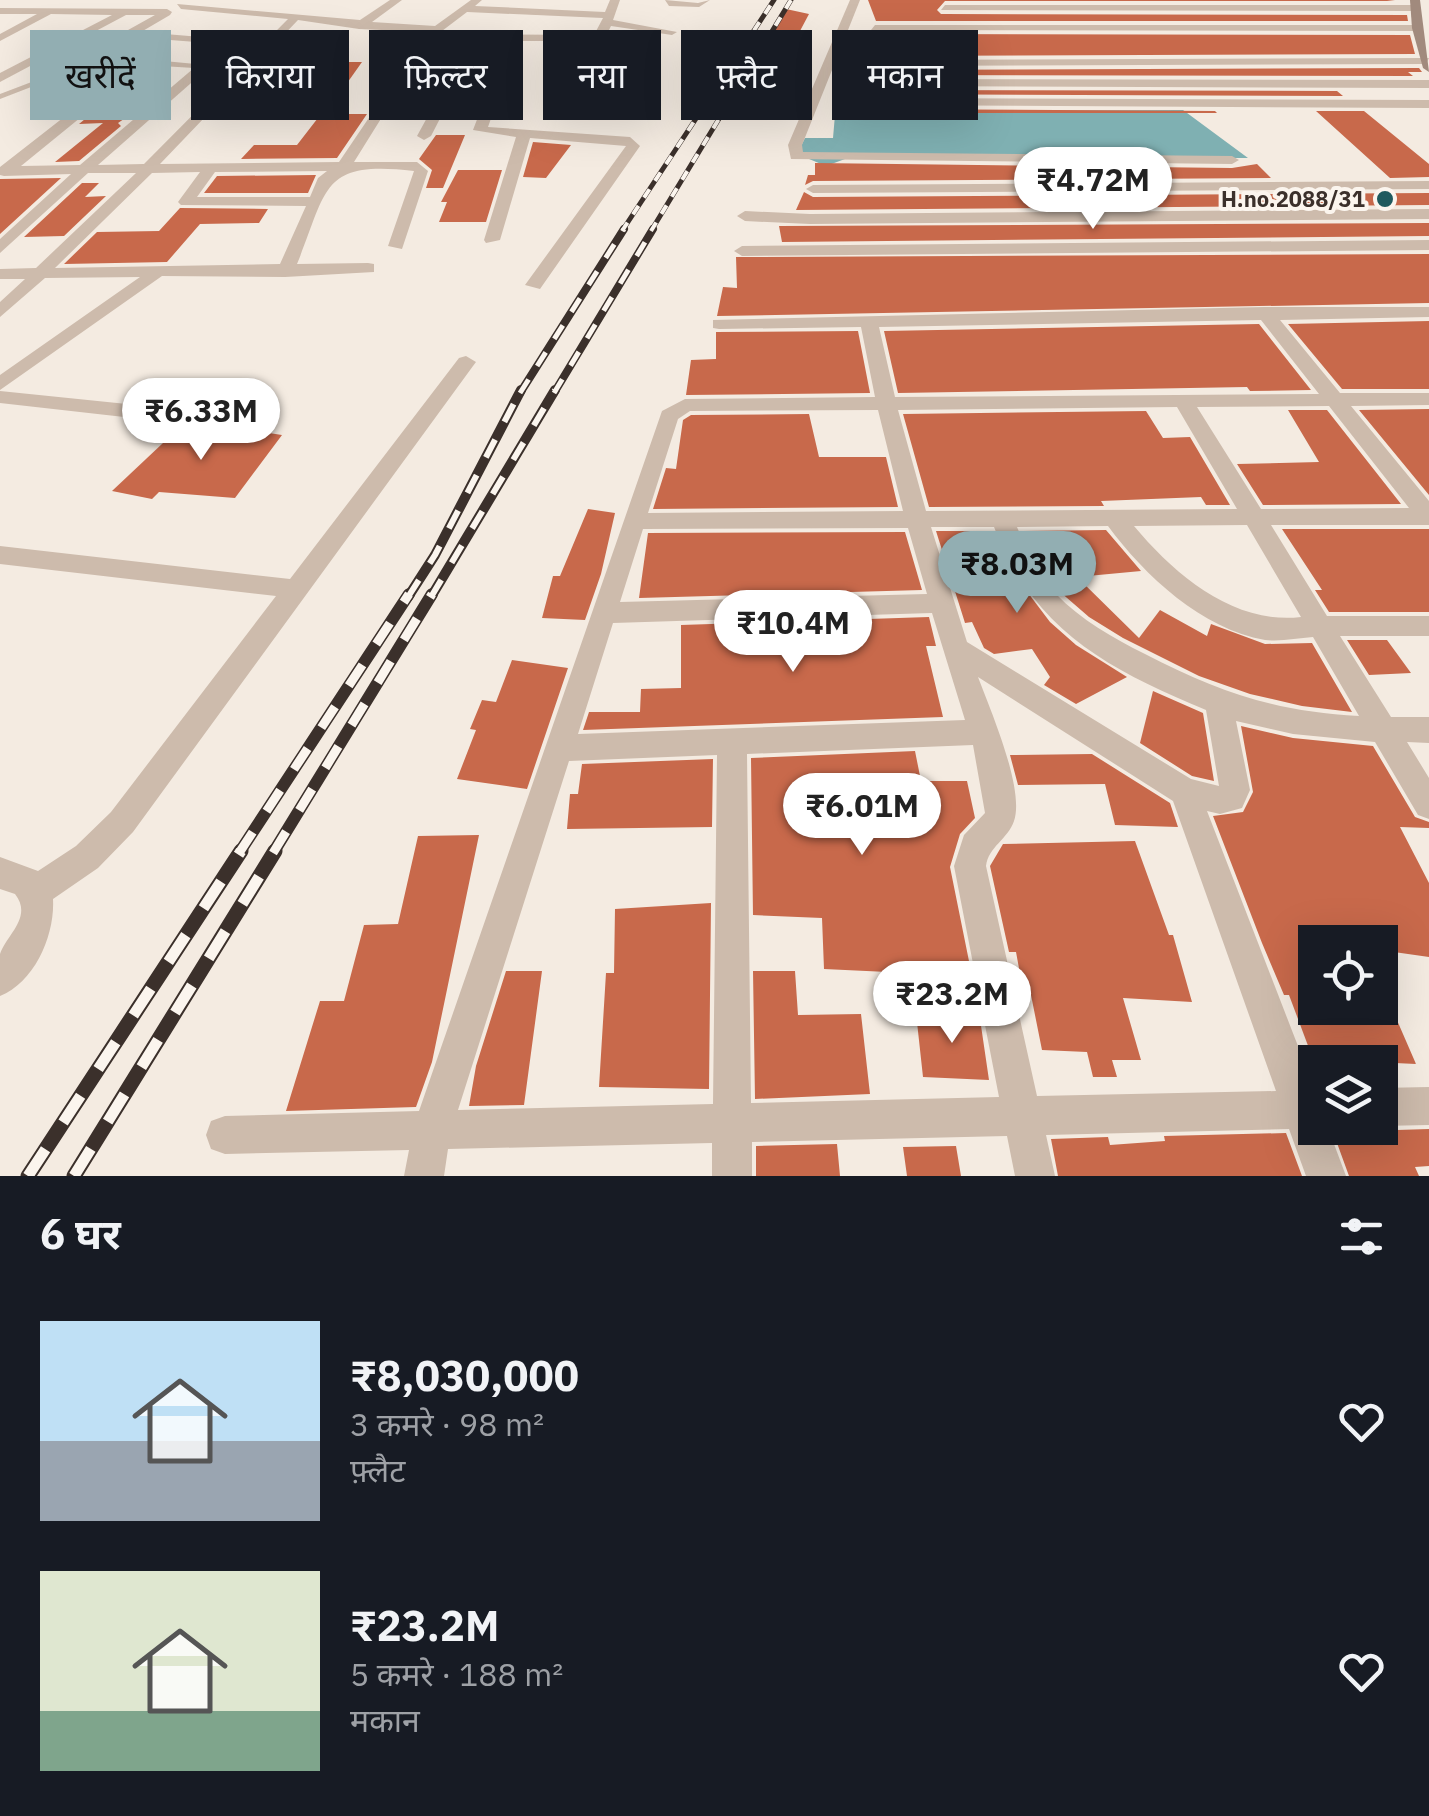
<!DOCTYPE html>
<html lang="hi">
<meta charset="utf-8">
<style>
body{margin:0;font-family:"IBM Plex Sans","Noto Sans Devanagari",sans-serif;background:#242831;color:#f1f3f6;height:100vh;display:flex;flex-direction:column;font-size:38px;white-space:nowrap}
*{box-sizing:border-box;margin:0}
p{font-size:32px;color:#9ea1a6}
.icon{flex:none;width:55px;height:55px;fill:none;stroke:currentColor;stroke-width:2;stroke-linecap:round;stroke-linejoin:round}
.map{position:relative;height:1176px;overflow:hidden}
.drawer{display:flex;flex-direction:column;background:#171b24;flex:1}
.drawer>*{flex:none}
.top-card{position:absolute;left:30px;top:30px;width:1370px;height:90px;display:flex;gap:20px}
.tools{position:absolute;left:1298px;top:925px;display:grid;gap:20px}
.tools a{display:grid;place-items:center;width:100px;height:100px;border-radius:0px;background:#171b24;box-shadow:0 10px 40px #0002;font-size:50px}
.price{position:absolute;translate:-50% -85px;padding:0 22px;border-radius:35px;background:#fff;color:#222;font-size:32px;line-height:65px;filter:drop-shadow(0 2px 5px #0008)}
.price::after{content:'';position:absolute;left:50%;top:60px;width:30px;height:22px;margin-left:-15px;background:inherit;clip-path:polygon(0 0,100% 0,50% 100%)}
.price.active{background:#92aeb2;color:#111}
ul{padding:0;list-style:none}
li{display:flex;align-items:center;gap:30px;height:250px;padding:0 40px}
li span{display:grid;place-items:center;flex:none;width:280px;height:200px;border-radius:0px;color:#555}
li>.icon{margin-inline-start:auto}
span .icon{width:120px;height:120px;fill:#fffc;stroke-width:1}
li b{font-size:42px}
h2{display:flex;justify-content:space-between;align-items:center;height:120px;padding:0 40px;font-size:42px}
.tag{padding:0 35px;border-radius:0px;background:#171b24;box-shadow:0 10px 40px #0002;font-size:35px;line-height:90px}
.tag.active{background:#92aeb2;color:#111}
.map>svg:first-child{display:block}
</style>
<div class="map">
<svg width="1429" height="1176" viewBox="0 0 1429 1176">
<rect width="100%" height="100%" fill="#f4ebe1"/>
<!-- water -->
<path fill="#7fb0b2" d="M1183 110 1248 158 845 159 826 166 797 154 805 138H833L835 115 844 111Z"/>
<!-- building -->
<path fill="#c8694b" d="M868 0H1387L1395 1H945L937 10 941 14 1407 15 1408 21H876Z
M786 9 809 14 758 110 731 105Z
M881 34 1410 35 1415 54 875 56 886 55Z
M315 62H362L345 86H293Z
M860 63 876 70 1419 68 1422 72H1408L1413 76 875 75 867 87 871 90 1337 91 1343 96 863 94 858 71H861Z
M108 100 149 102 118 123 121 126 79 161 55 162 103 123 79 124Z
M867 109 1215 111 1217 113H939Z
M1316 111H1364L1429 164V177L1390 178Z
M321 114H367L337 158 241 159 254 145H297Z
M436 135H465L443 188H426L432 170 419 159Z
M533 142 571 145 546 178 523 177Z
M815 163 1232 168 1257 164 1271 178 813 181 805 185 808 175H815Z
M458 170H502L486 222H439L447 202H441Z
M316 175 308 193H204L217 176Z
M61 178 0 234V179Z
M82 183H99L85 197 106 196 64 236 24 237Z
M804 192 813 197 1429 193V205L796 210Z
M180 208 268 209 259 223 200 224 167 262 64 264 97 232 159 231Z
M1429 223V236L782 242 779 226Z
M1429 254V303L717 316 723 287 737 288 736 257Z
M1429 321V389H1342L1288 324Z
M1259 324 1311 390 1250 391 1247 387 898 393 884 331Z
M858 331 870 393 686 395 691 360 716 359V332Z
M1429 409V495L1359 410Z
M1288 410H1327L1401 504 1263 505 1237 464 1319 462Z
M1146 411 1163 438 1190 437 1230 505H1206L1201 497 1101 501 1104 506 929 507 903 414Z
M809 414 819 457H886L898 507 653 509 666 468 676 469 683 420 691 415Z
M204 423 282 435 235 498 159 492 152 499 112 491 180 427 195 429Z
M588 509 615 513 601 574 585 620 542 618 553 576H560Z
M1282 529H1429V612H1329L1315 590H1322Z
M1106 530 1141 571 1077 577 1139 638 1160 610 1207 636 1211 624 1265 644 1312 643 1352 712 1302 706 1250 694 1199 676 1123 638 1089 617 1059 591 1042 569 1023 531Z
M936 531H992L1007 565 1050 622 1076 645 1127 677 1076 704 1044 685 1050 677 1032 649 994 654 984 648 972 622 965 623Z
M905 532 922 590 639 598 648 533Z
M929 617 936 646H926L943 717 583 730 589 712H640L641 689 681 688V625Z
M1347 640H1387L1411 673 1369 675Z
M512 660 568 668 527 789 457 779 476 730 470 729 482 700 496 702Z
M1153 691 1203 713 1214 781 1192 776 1140 743Z
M1241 726 1293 738 1373 746 1415 817 1429 822V828L1400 827 1429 883V957L1380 950V942H1315V1008L1393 1011 1416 1064 1313 1059 1289 995H1284L1262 943 1213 816 1243 812 1253 792Z
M915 751 921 781H967L975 818 960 834 950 867 972 976 824 969 822 918 753 915 751 758Z
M1092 754 1170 803 1178 827 1115 825 1105 784 1018 785 1010 755Z
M713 759 712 827 567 829 570 794H578L582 764Z
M479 835 432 1062 416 1107 286 1111 320 1001H344L364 925 398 924 418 836Z
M1135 841 1169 935H1173L1192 1002 1123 998 1141 1060H1112L1117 1077H1093L1087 1052 1042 1050 1030 990H1023L1016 952H1009L990 866 1003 844Z
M711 903 709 1089 599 1087 606 973H614L615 909Z
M506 971H542L524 1105 469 1106 476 1066Z
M753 971H795L798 1015 861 1014 870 1094 755 1099Z
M979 1012 989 1080 923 1077 916 1013Z
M1429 1129V1166L1415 1167 1419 1176H1349L1333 1132Z
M1286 1133 1302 1176H1058L1051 1139 1108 1137 1110 1145 1165 1141 1164 1136Z
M837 1144 840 1176H756V1146Z
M956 1146 961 1176H907L903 1147Z"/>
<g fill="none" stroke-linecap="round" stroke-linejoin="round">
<!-- lane -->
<path fill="#cdbbac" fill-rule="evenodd" d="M665 0 698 3 710 0 699 7 669 6Z
M50 75 57 77 0 99V94Z"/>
<!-- street -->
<path fill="#cdbbac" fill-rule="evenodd" d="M390 0H402L372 22 435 26 471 0H482L475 6 605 12 610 0H620L613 20 677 32 672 35 611 26 606 36 596 41H518L488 127 630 137 640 146 540 289 525 285 626 146 530 138 500 240 486 243 484 240 516 137 473 130 507 41H480L431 136 424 140 417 136 469 41 430 40 354 162H417L428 171 402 249 388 246 414 171C320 160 328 189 297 264L368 263 374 264V272L285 277 162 276 0 390V375L140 277 45 278 0 317V302L25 279H0V269L36 268 136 173H88L0 253V239L71 174 4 176 0 175V167L132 64 89 61 57 80H49V74L155 15H126L0 82V73L112 15 51 14 0 41V34L37 14H0V8L167 9 172 12 170 15 141 32 213 38 209 43 131 37 100 55 217 66 207 69 98 165 144 164 288 19 181 9 177 4 360 20ZM467 12 603 18 594 35 438 34ZM298 20 359 29 427 32 339 162 160 164ZM145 65 194 68 80 165 21 166ZM327 171 318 178 310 197H197L215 172ZM200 172 178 202 181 205 306 206 280 264 55 268 152 173Z
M850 0H860L802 145 803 152 1232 156 1239 160 1232 164 791 159 788 145Z
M945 5H1416L1421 8 1416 11 941 10Z
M875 25H1417L1422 28 1417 31 871 30Z
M1426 58H1429L1426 64 876 66 870 63 876 60Z
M875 79 1429 80V88L871 86Z
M862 98 1429 100V108L858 105V99Z
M1429 181V189L813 193 806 189 813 185Z
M1429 209V219L810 224 745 221 737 216 745 211 810 214Z
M1429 240V250L742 256 734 251 742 246Z
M1264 307H1429V317L1280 320 1340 393H1429V405L1351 406 1429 501V525H1271L1327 616H1429V636H1340L1391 717H1429V743L1407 742 1429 778V819L1418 815 1375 742 1293 734 1236 721 1250 790 1242 808 1220 814 1207 811 1315 1090V1128H1328L1346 1176H1306L1289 1129 1046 1135 1055 1176H1015L1007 1136 752 1142V1176H712V1143L448 1149 444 1176H404L409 1150 225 1154 211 1149 206 1135 211 1121 225 1116 419 1111 662 411 685 399 875 397 861 327 719 329 713 328V320ZM1261 320 1319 394 895 397 879 327ZM1329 406 1409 508 1261 509 1197 407ZM1177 407 1237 509 926 511 898 410ZM878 410 903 511 648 513 678 419 690 411ZM1247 525 1301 617C1234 625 1175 575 1134 526ZM1108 526C1145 576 1202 629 1265 640 1281 642 1297 638 1313 637L1359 716C1276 712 1219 692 1145 654 1113 638 1081 620 1056 594 1038 575 1027 551 1017 527ZM931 527H994C1034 630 1107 669 1206 710L1219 786 1191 779 967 642ZM908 528 927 594 620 602 643 529ZM932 613 965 720 578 734 613 623ZM978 677 1173 801 1276 1091 1037 1096 986 866C988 847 1008 839 1014 821 1025 789 990 709 978 677ZM973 745 985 813 964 835 954 866 999 1097 751 1103 747 754ZM717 755 713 1104 458 1110 569 761Z
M466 356 476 362 473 366 133 832 98 868 53 899C55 935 35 982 0 996 0 984 0 965 0 954 7 934 33 917 15 894L0 889V857L38 871 76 846 111 812 276 596 0 564V546L290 579 459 358Z
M0 391 195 411 205 418 195 425 0 403Z
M1429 1087V1125L1380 1126V1088Z"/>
<!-- secondary -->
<path fill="#a18a7d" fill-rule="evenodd" d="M1410 0H1420L1429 72 1423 68 1412 28Z"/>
<defs>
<path id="rail-far4" d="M622 231 774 0
M651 231 791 0"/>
<path id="rail-far3" d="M520 393 624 229
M554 393 653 229"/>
<path id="rail-far2" d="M408 597 435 555 521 390
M431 597 555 390"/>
<path id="rail-far1" d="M239 853 409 594
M273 853 432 594"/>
<path id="rail" d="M28 1176 241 851
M74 1176 275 851"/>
</defs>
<!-- rail-far4 casing -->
<use href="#rail-far4" stroke="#3b302b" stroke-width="5"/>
<!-- rail-far3 casing -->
<use href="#rail-far3" stroke="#3b302b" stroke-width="8"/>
<!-- rail-far2 casing -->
<use href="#rail-far2" stroke="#3b302b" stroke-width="10"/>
<!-- rail-far1 casing -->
<use href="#rail-far1" stroke="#3b302b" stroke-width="12"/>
<!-- rail casing -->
<use href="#rail" stroke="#3b302b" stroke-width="15"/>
<!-- rail-far4 -->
<use href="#rail-far4" stroke="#fbf5ee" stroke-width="4" stroke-dasharray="10" stroke-linecap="butt"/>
<!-- rail-far3 -->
<use href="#rail-far3" stroke="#fbf5ee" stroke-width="5" stroke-dasharray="16" stroke-linecap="butt"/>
<!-- rail-far2 -->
<use href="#rail-far2" stroke="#fbf5ee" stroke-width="6" stroke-dasharray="20" stroke-linecap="butt"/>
<!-- rail-far1 -->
<use href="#rail-far1" stroke="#fbf5ee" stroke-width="9" stroke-dasharray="25" stroke-linecap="butt"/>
<!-- rail -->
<use href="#rail" stroke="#fbf5ee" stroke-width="11" stroke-dasharray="32" stroke-linecap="butt"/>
</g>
<!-- markers -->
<circle fill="#1f5a5e" stroke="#fbf5ee" stroke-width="4" cx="1385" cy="199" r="10"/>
<g text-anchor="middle" stroke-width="8" stroke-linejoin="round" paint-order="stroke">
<!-- far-poi labels -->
<g font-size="22" font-weight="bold" fill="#3b302b" stroke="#fbf5ee" text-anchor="end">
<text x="1365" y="207">H.no.2088/31</text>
</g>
</g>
</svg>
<div class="tools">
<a><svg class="icon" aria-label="locate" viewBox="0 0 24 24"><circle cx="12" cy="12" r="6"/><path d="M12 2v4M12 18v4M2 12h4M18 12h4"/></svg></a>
<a><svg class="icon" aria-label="layers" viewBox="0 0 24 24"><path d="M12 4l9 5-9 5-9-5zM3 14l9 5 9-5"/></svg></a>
</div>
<b class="price" style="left:1093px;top:232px">₹4.72M</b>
<b class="price" style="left:201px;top:463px">₹6.33M</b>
<b class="price active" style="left:1017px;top:616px">₹8.03M</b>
<b class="price" style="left:793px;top:675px">₹10.4M</b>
<b class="price" style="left:862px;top:858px">₹6.01M</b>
<b class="price" style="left:952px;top:1046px">₹23.2M</b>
<div class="top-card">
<a class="tag active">खरीदें</a>
<a class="tag">किराया</a>
<a class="tag">फ़िल्टर</a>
<a class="tag">नया</a>
<a class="tag">फ़्लैट</a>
<a class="tag">मकान</a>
</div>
</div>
<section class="drawer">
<h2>6 घर<svg class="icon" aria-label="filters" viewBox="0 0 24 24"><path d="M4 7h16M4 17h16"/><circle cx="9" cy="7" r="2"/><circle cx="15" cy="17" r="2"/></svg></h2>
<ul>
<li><span style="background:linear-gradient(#bfe0f5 60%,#9aa5b1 0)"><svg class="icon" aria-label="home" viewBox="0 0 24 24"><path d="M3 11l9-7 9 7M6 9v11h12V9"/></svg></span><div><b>₹8,030,000</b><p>3 कमरे · 98 m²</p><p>फ़्लैट</p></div><svg class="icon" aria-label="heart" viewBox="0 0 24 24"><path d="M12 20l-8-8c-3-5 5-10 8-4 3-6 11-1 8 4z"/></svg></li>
<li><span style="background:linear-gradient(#dfe7d0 70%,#7fa58c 0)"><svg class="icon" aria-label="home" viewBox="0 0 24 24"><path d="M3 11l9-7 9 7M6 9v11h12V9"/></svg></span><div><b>₹23.2M</b><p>5 कमरे · 188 m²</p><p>मकान</p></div><svg class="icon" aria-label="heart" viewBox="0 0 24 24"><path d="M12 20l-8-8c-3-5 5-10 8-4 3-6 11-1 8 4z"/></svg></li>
</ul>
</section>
